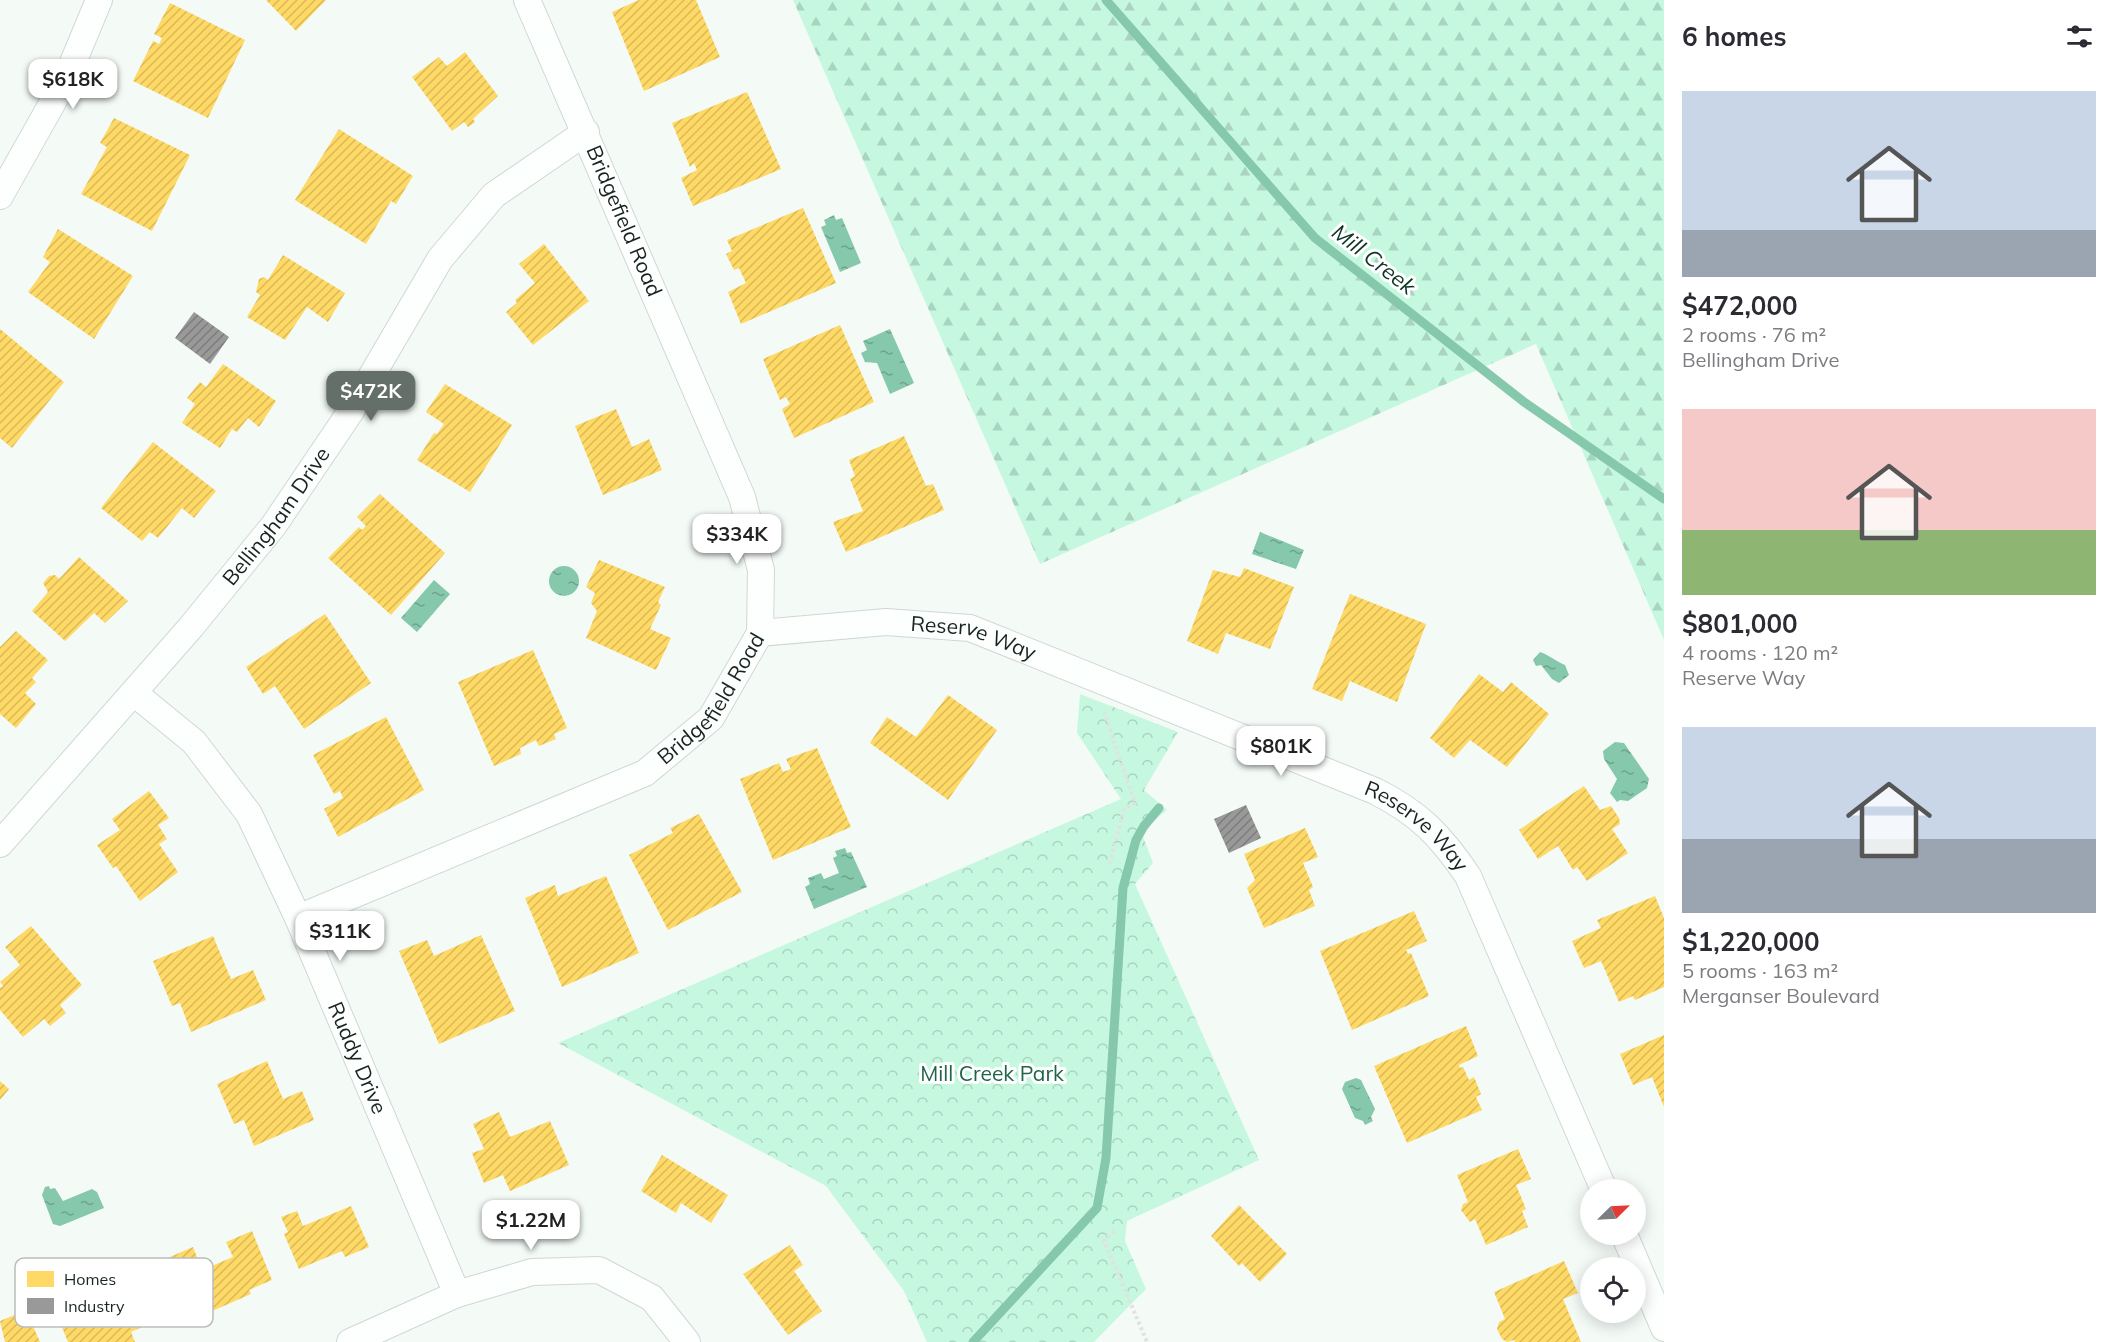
<!DOCTYPE html>
<meta charset="utf-8">
<style>
body{margin:0;font-family:Mulish,sans-serif;background:#f7f7f7;color:#2b2b33;height:100vh;display:flex;flex-direction:column;font-size:22px;white-space:nowrap}
*{box-sizing:border-box;margin:0}
p{font-size:20px;color:#7c7c81}
.icon{flex:none;width:33px;height:33px;fill:none;stroke:currentColor;stroke-width:2;stroke-linecap:round;stroke-linejoin:round}
.map{position:relative;flex:1;overflow:hidden}
.side{display:flex;flex-direction:column;background:#fff;width:450px}
.side>*{flex:none}
.needle{width:39px;rotate:66deg}
.buttons{position:absolute;left:1580px;top:1179px;display:grid;gap:12px}
.buttons a{display:grid;place-items:center;width:66px;height:66px;border-radius:50%;background:#fff;box-shadow:0 3px 15px #0003;font-size:30px}
.price{position:absolute;translate:-50% -51px;padding:0 14px;border-radius:12px;background:#fff;color:#222;font-size:20px;line-height:39px;filter:drop-shadow(0 2px 3px #0008)}
.price::after{content:'';position:absolute;left:50%;top:36px;width:18px;height:14px;margin-left:-9px;background:inherit;clip-path:polygon(0 0,100% 0,50% 100%)}
.price.active{background:#656f6a;color:#fff}
ul{padding:0;list-style:none}
li{display:grid;align-content:center;gap:12px;height:318px;padding:0 18px}
li span{display:grid;place-items:center;height:186px;border-radius:0px;color:#555}
li>.icon{margin-inline-start:auto}
span .icon{width:108px;height:108px;fill:#fffc;stroke-width:1}
li b{font-size:26px}
h2{display:flex;justify-content:space-between;align-items:center;height:72px;padding:0 18px;font-size:26px}
main{display:flex;flex:1;min-height:0}
.map>svg:first-child{display:block}
</style>
<main>
<div class="map">
<svg width="1664" height="1342" viewBox="0 0 1664 1342">
<defs>
<pattern id="forest-firs" width="22" height="20" patternUnits="userSpaceOnUse" patternTransform="scale(1.5)"><rect width="22" height="20" fill="#c6f8e0"/><path d="M5 1l3.5 6h-7zM16 11l3.5 6h-7z" fill="#a9d4c0"/></pattern>
<pattern id="park-crowns" width="20" height="18" patternUnits="userSpaceOnUse" patternTransform="scale(1.5)"><rect width="20" height="18" fill="#c6f8e0"/><path d="M2 6a3 3 0 1 1 6 0M12 15a3 3 0 1 1 6 0" fill="none" stroke="#a9d4c0"/></pattern>
<pattern id="water-ripples" width="26" height="14" patternUnits="userSpaceOnUse" patternTransform="scale(1.5)"><rect width="26" height="14" fill="#86c8ab"/><path d="M2 4q2-2 4 0t4 0M15 11q2-2 4 0t4 0" fill="none" stroke="#6da28b"/></pattern>
<pattern id="homes-hatch" width="6" height="6" patternUnits="userSpaceOnUse" patternTransform="scale(1.5)"><rect width="6" height="6" fill="#ffd966"/><path d="M-1 1l2-2M0 6l6-6M5 7l2-2" fill="none" stroke="#daba58"/></pattern>
<pattern id="industry-hatch" width="6" height="6" patternUnits="userSpaceOnUse" patternTransform="scale(1.5)"><rect width="6" height="6" fill="#999"/><path d="M-1 1l2-2M0 6l6-6M5 7l2-2" fill="none" stroke="#7c7d7c"/></pattern>
</defs>
<rect width="100%" height="100%" fill="#f4fbf7"/>
<!-- forest -->
<path fill="url(#forest-firs)" d="M793 0H1664V640L1536 344 1040 564Z"/>
<!-- park -->
<path fill="url(#park-crowns)" d="M1080 694 1178 732 1144 790 1167 810 1141 831 1153 863 1135 884 1259 1160 1127 1221 1125 1241 1146 1289 1094 1342H927L904 1291 826 1186 558 1043 1121 799 1077 733Z"/>
<!-- water -->
<path fill="url(#water-ripples)" d="M834 215 836 220 842 218 861 263 840 272 821 227 826 225 824 220Z
M890 329 914 383 890 394 877 363 865 362 861 353 867 350 863 341Z
M1260 532 1304 550 1296 569 1252 554Z
M549 581a15 15 0 1 1 30 0a15 15 0 1 1-30 0Z
M434 580 450 594 417 632 401 618Z
M1540 652C1549 655 1556 661 1565 665L1569 675 1559 683 1552 679 1541 665 1536 666 1533 660Z
M1615 742 1624 743 1649 779 1647 788 1628 801 1620 800 1617 802 1610 793 1617 779 1604 759 1603 751Z
M845 848 847 853 851 852 867 887 814 909 805 887 810 884 808 878 821 873 824 879 839 873 833 858 837 856 835 851Z
M1356 1078 1361 1080 1375 1109 1371 1117 1373 1121 1365 1125 1363 1121 1355 1118 1342 1089 1345 1082Z
M49 1186 50 1189 55 1188 63 1201 92 1189 97 1192 104 1208 60 1226 53 1224 42 1195 45 1187Z"/>
<!-- homes -->
<path fill="url(#homes-hatch)" d="M266 0H326L296 31Z
M639 0H696L720 57 644 91 612 12Z
M170 3 245 40 208 118 133 81 153 41 159 44 162 38 154 34Z
M465 52 498 96 473 119 475 122 468 127 464 122 452 131 412 77 439 57 447 66Z
M747 92 781 169 693 206 681 178 697 170 694 163 690 167 672 123Z
M114 118 190 155 152 231 81 194 107 147 100 143Z
M339 129 413 176 396 204 391 201 366 244 295 200Z
M803 208 836 283 741 324 728 292 746 283 739 268 734 270 726 254 732 251 727 240Z
M58 229 133 276 94 339 28 292 50 262 43 257Z
M544 244 589 301 533 345 506 312 517 303 515 300 535 283 519 264Z
M283 255 345 293 328 322 307 307 285 340 247 317 260 295 256 292 259 279 264 277 268 280Z
M840 325 874 402 794 438 782 409 790 404 786 397 780 400 763 359Z
M0 329 64 382 12 448 0 438Z
M223 364 276 401 259 427 248 418 237 432 232 429 220 448 182 423 195 404 187 398 200 382 206 387Z
M445 384 512 425 470 492 417 460 434 433 437 434 444 424 426 412Z
M616 409 632 447 649 439 662 470 603 495 575 426Z
M904 436 926 486 933 484 944 510 846 552 833 522 863 511 850 479 855 476 849 460Z
M153 442 216 491 194 518 182 508 158 538 150 532 142 541 101 508Z
M380 494 445 553 391 615 328 558 359 527 362 530 366 526 357 517Z
M79 557 128 601 105 623 94 613 65 641 32 611 48 592 43 583 49 576 55 575 59 579Z
M599 560 665 587 658 602 661 605 650 629 671 638 656 670 586 638 597 611 591 603 595 593 586 587Z
M1244 568 1294 587 1270 649 1226 633 1218 654 1187 641 1213 570 1240 577Z
M1350 594 1426 624 1397 702 1350 681 1342 701 1312 689Z
M325 614 371 683 304 729 275 686 263 694 246 667Z
M16 631 48 660 32 678 36 682 25 693 36 704 16 728 0 714V647Z
M533 650 567 728 554 734 556 739 539 746 536 740 520 748 521 754 494 766 458 682Z
M1479 674 1503 692 1511 682 1549 714 1507 767 1470 740 1454 758 1430 738Z
M948 695 997 730 948 800 870 743 887 717 916 737Z
M386 717 424 790 338 837 324 809 343 798 340 791 334 794 313 755Z
M817 748 851 827 773 860 740 779 779 763 783 772 791 769 786 759Z
M1584 786 1600 810 1611 806 1619 818 1620 824 1612 829 1628 853 1587 881 1577 867 1573 870 1558 846 1538 859 1519 830Z
M149 791 169 818 158 825 167 839 159 844 178 872 140 901 116 866 113 868 97 845 120 830 112 819Z
M699 814 742 892 668 930 629 855 673 833 670 828Z
M1305 828 1318 857 1303 863 1313 887 1309 890 1315 906 1264 928 1247 888 1255 880 1244 854Z
M606 876 639 953 562 987 525 898 555 885 558 896Z
M1655 896 1664 918V987L1635 1000 1633 996 1619 1002 1601 961 1584 968 1572 941 1601 928 1597 920Z
M1414 911 1427 941 1406 950 1408 954 1411 953 1429 996 1352 1030 1320 951Z
M31 926 82 985 60 1005 66 1013 50 1026 44 1019 23 1037 0 1010V988L3 986 0 982 20 965 5 947Z
M481 935 515 1011 439 1044 399 951 427 940 434 956Z
M213 936 231 979 253 970 266 1000 191 1032 180 1003 172 1006 153 961Z
M1466 1026 1478 1056 1459 1065 1460 1068 1463 1067 1469 1080 1474 1077 1481 1094 1476 1097 1482 1110 1407 1143 1374 1066Z
M1664 1035V1107L1652 1077 1633 1085 1620 1054Z
M267 1061 283 1099 302 1091 314 1120 254 1146 244 1120 234 1124 217 1084Z
M0 1081 9 1089 0 1100Z
M499 1112 510 1137 550 1121 569 1165 510 1191 503 1175 484 1183 472 1153 484 1149 473 1124Z
M1518 1149 1531 1179 1516 1185 1526 1209 1522 1211 1528 1227 1486 1245 1475 1219 1470 1222 1461 1210 1463 1204 1468 1202 1457 1175Z
M662 1155 728 1195 711 1223 681 1203 676 1213 641 1191Z
M1239 1205 1287 1254 1260 1282 1242 1263 1239 1266 1211 1236Z
M351 1206 369 1247 345 1257 342 1251 299 1269 284 1234 288 1232 281 1217 297 1211 303 1226Z
M252 1231 272 1280 249 1290 251 1294 210 1312 208 1309 189 1317 165 1259 193 1247 202 1270 233 1257 226 1242Z
M790 1245 803 1265 794 1271 822 1311 788 1335 743 1274Z
M1564 1261 1578 1293 1563 1299 1581 1342H1515L1514 1340 1507 1342 1502 1339 1497 1329 1499 1322 1505 1319 1494 1292Z
M116 1271 127 1297 140 1291 153 1322 131 1332 135 1342H68L61 1325 101 1308 90 1283Z
M26 1310 40 1342H5L0 1321Z"/>
<!-- industry -->
<path fill="url(#industry-hatch)" d="M194 312 229 337 210 364 175 338Z
M1246 805 1261 838 1229 853 1214 819Z"/>
<g fill="none" stroke-linecap="round" stroke-linejoin="round">
<!-- stream -->
<path stroke="#86c8ab" stroke-width="9" d="M1106 0 1315 238 1524 402 1664 499
M973 1342 1097 1208 1106 1158 1123 888 1136 840 1144 826 1159 808"/>
<defs>
<g id="street">
<path d="M0 196 67 77 99 0"/>
<path id="s1" d="M760 633 886 622 970 628 1375 791C1419 813 1441 836 1468 876L1604 1190"/>
<path id="s2" d="M134 693 194 742 249 814 298 918 457 1294"/>
<path id="s3" d="M0 844 191 627 274 525 351 411 440 259 494 195 586 132"/>
<path id="s4" d="M298 918 645 773 711 718 760 633 761 570 742 497 527 0"/>
<path d="M1624 1234 1664 1328"/>
<path d="M350 1342 457 1294 532 1272 599 1270 652 1298 687 1342"/>
</g>
</defs>
<!-- street casing -->
<use href="#street" stroke="#ced8d3" stroke-width="28"/>
<!-- path -->
<path stroke="#e0e2e1" stroke-width="4" stroke-dasharray="3 3" stroke-linecap="butt" d="M1104 712 1135 803 1124 809 1109 867
M1114 1231 1104 1241 1147 1342"/>
<!-- street -->
<use href="#street" stroke="#fdfefe" stroke-width="26"/>
</g>
<g text-anchor="middle" stroke-width="6" stroke-linejoin="round" paint-order="stroke">
<!-- street labels -->
<g font-size="21" fill="#18241e" stroke="#fff">
<text transform="translate(624 221) rotate(67)" y="7">Bridgefield Road</text>
<text dy="7" stroke="none"><textPath href="#s3" startOffset="429">Bellingham Drive</textPath></text>
<text dy="7" stroke="none"><textPath href="#s1" startOffset="216">Reserve Way</textPath></text>
<text dy="7" stroke="none"><textPath href="#s4" startOffset="477">Bridgefield Road</textPath></text>
<text dy="7" stroke="none"><textPath href="#s1" startOffset="702">Reserve Way</textPath></text>
<text dy="7" stroke="none"><textPath href="#s2" startOffset="435">Ruddy Drive</textPath></text>
</g>
<!-- park labels -->
<g font-size="21" fill="#206449" stroke="#fff">
<text x="992" y="1081">Mill Creek Park</text>
</g>
<!-- water labels -->
<g font-size="22" font-style="italic" fill="#0d3626" stroke="#fff">
<text transform="translate(1374 259) rotate(38)" y="8">Mill Creek</text>
</g>
</g>
<!-- legend -->
<rect x="15" y="1258" width="198" height="69" rx="9" fill="#fff" stroke="#babdbc" stroke-width="1.5"/>
<rect x="27" y="1271" width="27" height="16" fill="#ffd966"/>
<rect x="27" y="1298" width="27" height="16" fill="#999"/>
<g font-size="16" fill="#18241e">
<text x="64" y="1285">Homes</text>
<text x="64" y="1312">Industry</text>
</g>
</svg>
<div class="buttons">
<a><svg class="needle" viewBox="-14 -14 28 28"><path d="M0-13l5 13h-10z" fill="#e53935"/><path d="M0 13l5-13h-10z" fill="#7c7c81"/></svg></a>
<a><svg class="icon" aria-label="locate" viewBox="0 0 24 24"><circle cx="12" cy="12" r="6"/><path d="M12 2v4M12 18v4M2 12h4M18 12h4"/></svg></a>
</div>
<b class="price" style="left:73px;top:110px">$618K</b>
<b class="price active" style="left:371px;top:422px">$472K</b>
<b class="price" style="left:737px;top:565px">$334K</b>
<b class="price" style="left:1281px;top:777px">$801K</b>
<b class="price" style="left:340px;top:962px">$311K</b>
<b class="price" style="left:531px;top:1251px">$1.22M</b>
</div>
<section class="side">
<h2>6 homes<svg class="icon" aria-label="filters" viewBox="0 0 24 24"><path d="M4 7h16M4 17h16"/><circle cx="9" cy="7" r="2"/><circle cx="15" cy="17" r="2"/></svg></h2>
<ul>
<li><span style="background:linear-gradient(#c9d6e8 75%,#9aa5b1 0)"><svg class="icon" aria-label="home" viewBox="0 0 24 24"><path d="M3 11l9-7 9 7M6 9v11h12V9"/></svg></span><div><b>$472,000</b><p>2 rooms · 76 m²</p><p>Bellingham Drive</p></div></li>
<li><span style="background:linear-gradient(#f6c9c9 65%,#8fb573 0)"><svg class="icon" aria-label="home" viewBox="0 0 24 24"><path d="M3 11l9-7 9 7M6 9v11h12V9"/></svg></span><div><b>$801,000</b><p>4 rooms · 120 m²</p><p>Reserve Way</p></div></li>
<li><span style="background:linear-gradient(#c9d6e8 60%,#9aa5b1 0)"><svg class="icon" aria-label="home" viewBox="0 0 24 24"><path d="M3 11l9-7 9 7M6 9v11h12V9"/></svg></span><div><b>$1,220,000</b><p>5 rooms · 163 m²</p><p>Merganser Boulevard</p></div></li>
</ul>
</section>
</main>
